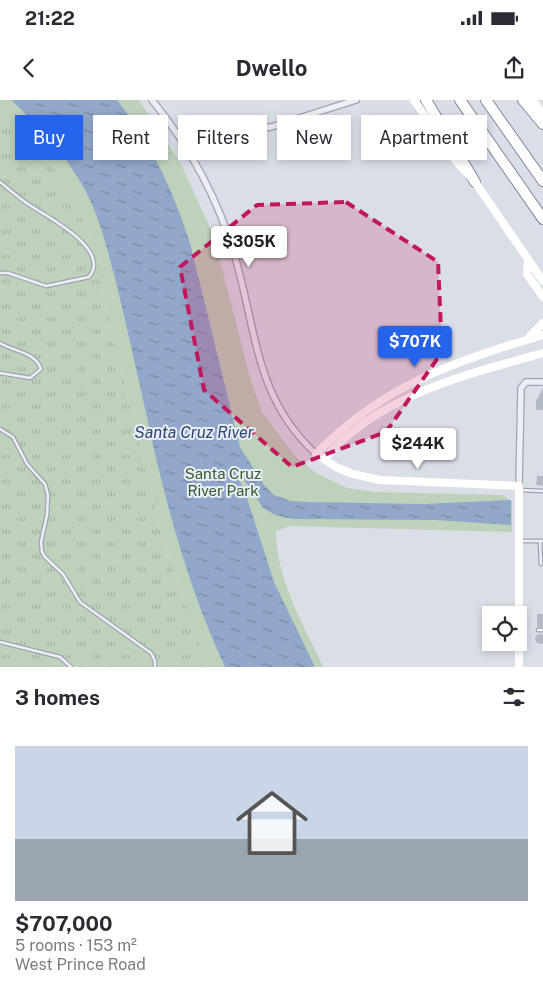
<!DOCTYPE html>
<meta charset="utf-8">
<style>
body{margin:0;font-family:"Public Sans",sans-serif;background:#f7f7f7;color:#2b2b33;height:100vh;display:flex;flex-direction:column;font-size:19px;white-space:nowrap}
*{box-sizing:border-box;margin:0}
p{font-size:16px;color:#7c7c81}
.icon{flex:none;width:28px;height:28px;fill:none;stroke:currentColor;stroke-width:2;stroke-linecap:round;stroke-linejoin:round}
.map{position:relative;height:567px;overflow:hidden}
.sheet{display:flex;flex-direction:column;background:#fff;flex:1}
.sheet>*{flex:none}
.hud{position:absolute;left:15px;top:15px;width:514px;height:45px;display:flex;gap:10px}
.buttons{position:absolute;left:482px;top:506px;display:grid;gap:10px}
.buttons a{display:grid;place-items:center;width:45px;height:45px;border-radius:0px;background:#fff;box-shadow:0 2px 8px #0003;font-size:25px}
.price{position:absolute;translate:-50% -42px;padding:0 11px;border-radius:5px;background:#fff;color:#222;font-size:16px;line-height:32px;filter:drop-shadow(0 1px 2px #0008)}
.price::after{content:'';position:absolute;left:50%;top:30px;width:15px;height:11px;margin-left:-8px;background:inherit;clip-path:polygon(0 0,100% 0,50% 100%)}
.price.active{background:#2563eb;color:#fff}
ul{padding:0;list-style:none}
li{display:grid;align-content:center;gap:10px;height:265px;padding:0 15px}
li span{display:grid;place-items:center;height:155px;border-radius:0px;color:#555}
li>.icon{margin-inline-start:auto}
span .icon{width:90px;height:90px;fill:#fffc;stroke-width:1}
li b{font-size:21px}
h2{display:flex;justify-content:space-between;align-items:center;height:60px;padding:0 15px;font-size:21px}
.chip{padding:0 18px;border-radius:0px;background:#fff;box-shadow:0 2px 8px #0003;font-size:18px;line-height:45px}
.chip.active{background:#2563eb;color:#fff}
.status{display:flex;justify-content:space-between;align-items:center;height:35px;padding:0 25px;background:#fff;direction:ltr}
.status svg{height:14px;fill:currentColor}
header{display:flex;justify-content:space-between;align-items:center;height:65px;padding:0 15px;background:#fff;font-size:22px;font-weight:700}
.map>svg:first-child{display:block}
</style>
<div class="status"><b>21:22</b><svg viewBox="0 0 49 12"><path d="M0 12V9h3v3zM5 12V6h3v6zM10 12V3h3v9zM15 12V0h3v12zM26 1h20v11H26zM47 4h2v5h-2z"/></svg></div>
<header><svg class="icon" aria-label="back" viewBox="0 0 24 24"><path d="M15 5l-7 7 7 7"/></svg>Dwello<svg class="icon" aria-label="share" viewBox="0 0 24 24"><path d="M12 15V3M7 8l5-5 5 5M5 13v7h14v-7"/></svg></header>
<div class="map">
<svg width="543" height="567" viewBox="0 0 543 567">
<defs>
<pattern id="grass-tufts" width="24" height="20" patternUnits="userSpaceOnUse" patternTransform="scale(1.25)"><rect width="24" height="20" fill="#bed1bb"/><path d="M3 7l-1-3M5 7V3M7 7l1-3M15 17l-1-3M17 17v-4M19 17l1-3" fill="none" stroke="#a3b4a2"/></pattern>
<pattern id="water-ripples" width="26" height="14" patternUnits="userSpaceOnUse" patternTransform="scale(1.25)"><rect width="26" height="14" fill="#91a8ca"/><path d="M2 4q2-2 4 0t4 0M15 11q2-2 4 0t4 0" fill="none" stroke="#7689a5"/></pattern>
</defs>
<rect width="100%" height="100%" fill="#dadee7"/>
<!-- grass -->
<path fill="url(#grass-tufts)" d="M0 5 19 21 35 44 52 64 80 113 89 137 159 426 208 567H0Z"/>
<!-- park -->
<path fill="#bed1bb" d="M0 0H139L181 64 214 137 250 278 262 312 295 356 316 373 347 388 375 392 503 395 512 402V432L290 426 276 431C276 480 304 524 323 567H208L159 426 89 137 80 113 52 64 19 21 0 5Z"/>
<!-- water -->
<path fill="url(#water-ripples)" d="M11 0H117C151 43 173 90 190 143L240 347 264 385 274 395 291 401 308 402 424 404 511 400V425L436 420 292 419 275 415 263 408 239 372 238 377 246 395 274 482 315 567H225C189 490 166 405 148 322 138 277 128 232 117 186 108 153 101 120 85 90 66 55 40 26 11 0Z"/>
<!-- building -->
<path fill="#b4b9c7" d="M543 288V310H536V301Z
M537 376H543V386L536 385Z
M537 514H543V527H537Z
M535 539a5 5 0 1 1 10 0a5 5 0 1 1-10 0Z"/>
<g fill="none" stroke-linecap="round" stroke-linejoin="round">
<defs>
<path id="lane" d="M0 82C10 90 20 99 31 106 48 117 112 150 89 177L46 186 8 173H0
M0 243C15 252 35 252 41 269L30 278 0 273
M0 329 13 337 27 364 45 384 48 395 47 415 41 442 42 452 45 457 63 474 80 502 151 553 155 561V567
M520 390 543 391
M520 441H540
M541 464 540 441H543
M538 530H543
M0 542 60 557 71 567"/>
<path id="street" d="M152 0C191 48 218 98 235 157 257 232 255 298 316 354
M187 48 216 34 271 27 356 0
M519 386 521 288 526 282H543"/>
<path id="highway" d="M426 0 475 82
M460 0 543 119
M486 0 543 81
M523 0 543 24"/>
</defs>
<!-- lane casing -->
<use href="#lane" stroke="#9fa4b1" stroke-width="5"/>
<!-- street casing -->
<use href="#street" stroke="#9fa4b1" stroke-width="8"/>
<!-- highway casing -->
<use href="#highway" stroke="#80899e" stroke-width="12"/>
<!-- lane -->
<use href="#lane" stroke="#edeff5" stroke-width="2.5"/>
<!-- street -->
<use href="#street" stroke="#edeff5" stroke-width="5.5"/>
<!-- secondary -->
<path stroke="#fff" stroke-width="8" d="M414 0 456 61 475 82 543 181
M533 0 543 15
M528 160 527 174 543 197
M530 236 543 223
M324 359C379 295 465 275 543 253
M519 567V386L380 380 353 374 336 367 316 354C382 286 454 261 543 235"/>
<!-- highway -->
<use href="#highway" stroke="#fff" stroke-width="10"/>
</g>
<!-- marked area -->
<path fill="#c2185b" fill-opacity="0.2" stroke="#c2185b" stroke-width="4" stroke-dasharray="10 6" stroke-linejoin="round" d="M346 102 438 162 442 252 386 332 292 367 204 290 180 167 257 105Z"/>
<g text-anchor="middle" stroke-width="4" stroke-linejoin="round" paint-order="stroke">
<!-- park labels -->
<g font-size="15" fill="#345a30" stroke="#e9edf4">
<text x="223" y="379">Santa Cruz<tspan x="223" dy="17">River Park</tspan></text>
</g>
<!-- water labels -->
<g font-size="16" font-style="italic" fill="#2b4574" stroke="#e9edf4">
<text x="194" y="338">Santa Cruz River</text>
</g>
</g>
</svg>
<div class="buttons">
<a><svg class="icon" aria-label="locate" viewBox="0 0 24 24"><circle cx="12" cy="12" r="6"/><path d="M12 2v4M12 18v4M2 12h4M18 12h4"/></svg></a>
</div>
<b class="price" style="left:249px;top:168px">$305K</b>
<b class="price active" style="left:415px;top:268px">$707K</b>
<b class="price" style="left:418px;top:370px">$244K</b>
<div class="hud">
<a class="chip active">Buy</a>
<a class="chip">Rent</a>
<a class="chip">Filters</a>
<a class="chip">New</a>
<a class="chip">Apartment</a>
</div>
</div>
<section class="sheet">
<h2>3 homes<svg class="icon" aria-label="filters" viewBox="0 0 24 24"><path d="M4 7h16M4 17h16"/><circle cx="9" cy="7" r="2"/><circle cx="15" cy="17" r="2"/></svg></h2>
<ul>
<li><span style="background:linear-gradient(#c9d6e8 60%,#9aa5b1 0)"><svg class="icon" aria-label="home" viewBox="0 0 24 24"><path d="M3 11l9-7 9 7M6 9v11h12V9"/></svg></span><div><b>$707,000</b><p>5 rooms · 153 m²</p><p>West Prince Road</p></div></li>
</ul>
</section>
